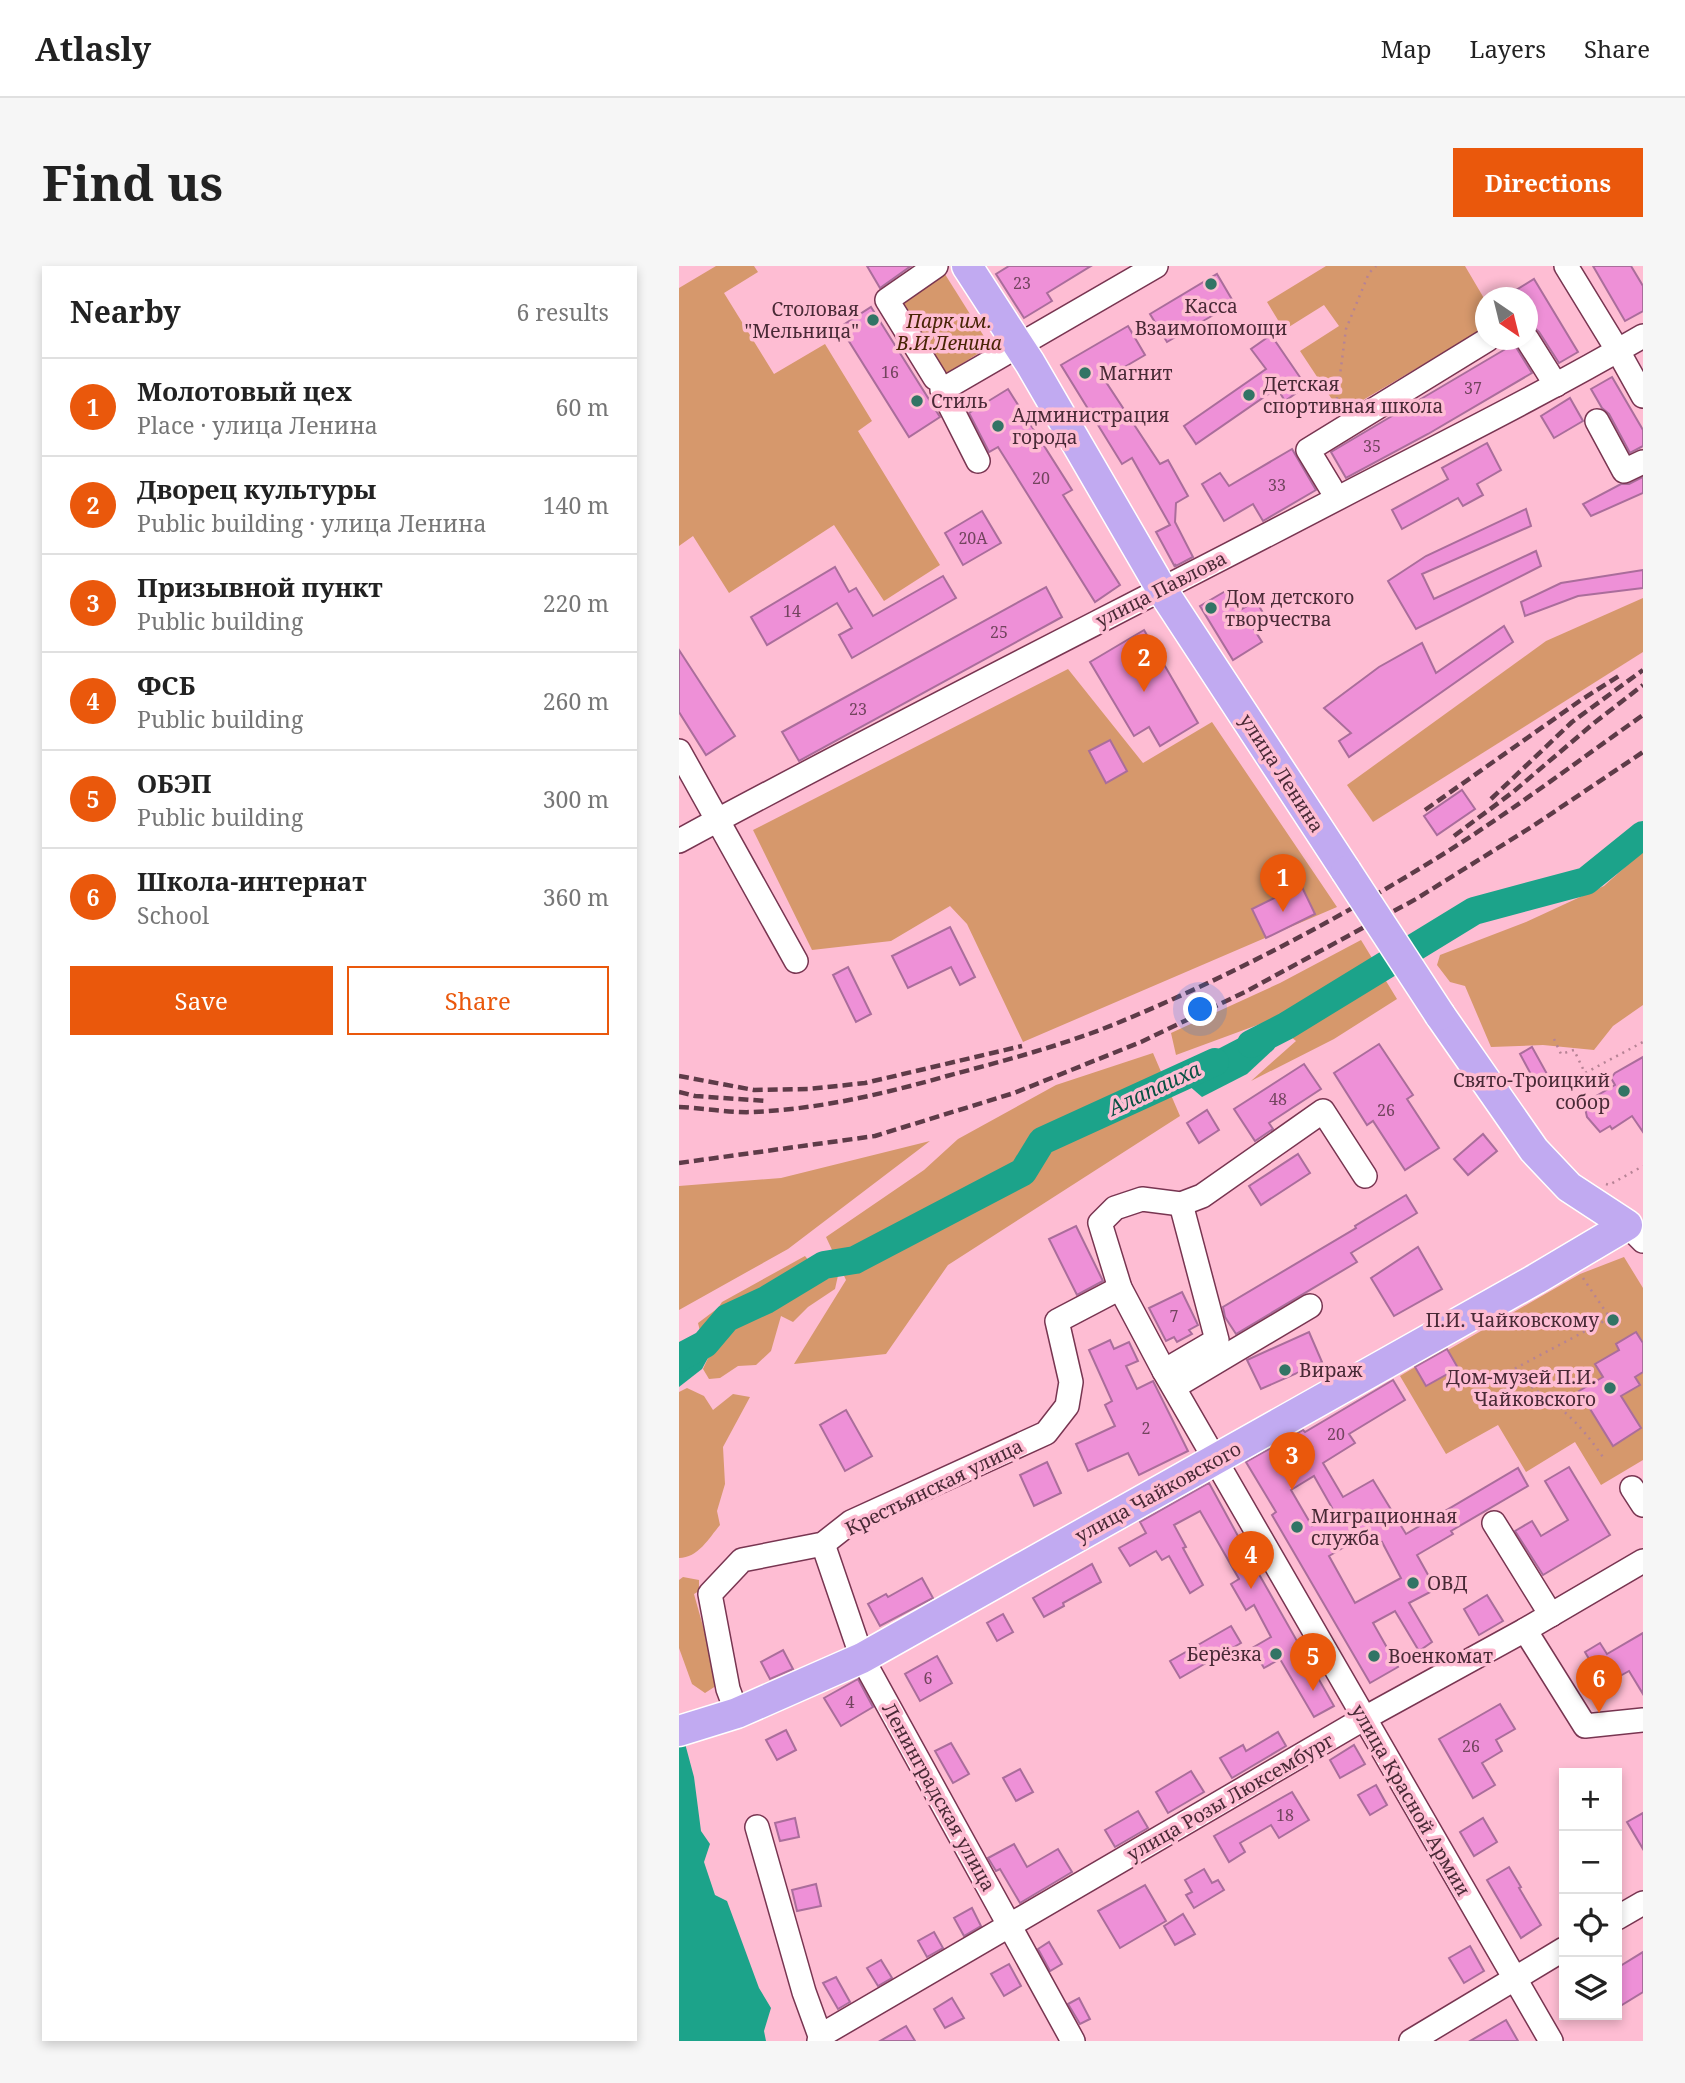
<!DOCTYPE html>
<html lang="en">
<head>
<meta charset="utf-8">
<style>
  body { margin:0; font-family:"Noto Serif",serif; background:#f6f6f6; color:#222 }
  .controls { position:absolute; right:21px; bottom:21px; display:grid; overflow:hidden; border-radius:0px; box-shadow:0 4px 10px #0003 }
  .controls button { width:63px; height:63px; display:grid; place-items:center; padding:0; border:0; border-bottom:2px solid #e0e0e0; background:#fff; color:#222; font:35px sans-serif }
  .compass { position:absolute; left:796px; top:21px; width:63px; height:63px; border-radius:50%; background:#fff; box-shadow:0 4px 10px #0003; rotate:145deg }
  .you { position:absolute; left:522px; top:744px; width:24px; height:24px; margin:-18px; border:5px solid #fff; border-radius:50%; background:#1a73e8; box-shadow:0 0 0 10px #1a73e833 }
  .badge { display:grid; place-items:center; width:46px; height:46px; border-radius:50%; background:#ea580c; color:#fff; font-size:23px; font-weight:700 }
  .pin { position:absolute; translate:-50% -58px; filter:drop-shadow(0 2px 4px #0008) }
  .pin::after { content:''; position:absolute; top:37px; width:24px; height:21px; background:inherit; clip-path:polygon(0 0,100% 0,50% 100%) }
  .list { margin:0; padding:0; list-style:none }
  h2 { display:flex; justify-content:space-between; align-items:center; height:91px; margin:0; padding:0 28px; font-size:30px }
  h2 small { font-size:23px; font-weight:400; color:#767676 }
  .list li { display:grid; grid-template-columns:46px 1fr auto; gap:21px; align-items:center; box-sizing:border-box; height:98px; padding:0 28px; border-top:2px solid #e0e0e0 }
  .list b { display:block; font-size:26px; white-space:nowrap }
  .list p { margin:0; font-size:23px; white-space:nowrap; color:#767676 }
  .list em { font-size:23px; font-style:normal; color:#767676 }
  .actions { display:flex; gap:14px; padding:21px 28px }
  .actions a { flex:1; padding:16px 0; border:2px solid #ea580c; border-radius:0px; text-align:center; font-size:24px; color:#ea580c }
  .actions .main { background:#ea580c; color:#fff }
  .icon { flex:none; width:38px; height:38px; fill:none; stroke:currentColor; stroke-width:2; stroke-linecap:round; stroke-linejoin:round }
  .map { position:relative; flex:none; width:964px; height:1775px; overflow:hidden; border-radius:0px }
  header { display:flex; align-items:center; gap:42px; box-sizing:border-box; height:98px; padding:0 35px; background:#fff; border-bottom:2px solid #e0e0e0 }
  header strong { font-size:33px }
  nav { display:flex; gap:38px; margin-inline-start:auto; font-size:24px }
  .intro { display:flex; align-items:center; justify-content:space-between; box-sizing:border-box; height:168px; padding:0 42px }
  h1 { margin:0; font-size:49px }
  .button { padding:18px 32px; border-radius:0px; background:#ea580c; color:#fff; font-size:24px; font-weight:700 }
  main { display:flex; gap:42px; padding:0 42px }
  aside { flex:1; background:#fff; border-radius:0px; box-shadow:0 4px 10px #0003 }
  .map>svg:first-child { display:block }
  .green { fill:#d6986c }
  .water { fill:#1ca38a }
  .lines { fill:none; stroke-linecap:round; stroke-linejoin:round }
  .river { stroke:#1ca38a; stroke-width:28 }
  .building { fill:#ee90d7; stroke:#aa6d9b; stroke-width:2; fill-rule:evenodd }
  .minor-casing { stroke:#783551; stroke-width:26 }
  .major-casing { stroke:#fff; stroke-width:33 }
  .path { stroke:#b68395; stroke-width:2.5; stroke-dasharray:2 5; stroke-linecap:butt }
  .minor { stroke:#fff; stroke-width:23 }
  .major { stroke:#c1aaf1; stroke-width:30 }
  .rail { stroke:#5e3b48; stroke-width:4.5; stroke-dasharray:10 5; stroke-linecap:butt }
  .major-bridge-casing { stroke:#fff; stroke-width:33; stroke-linecap:butt }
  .major-bridge { stroke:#c1aaf1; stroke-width:30 }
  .poi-dot { fill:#327465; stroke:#febdd3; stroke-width:2.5 }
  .labels { text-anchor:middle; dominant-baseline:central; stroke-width:7; stroke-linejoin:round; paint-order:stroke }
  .number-label { font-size:16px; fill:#72445e }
  .poi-label { font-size:19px; fill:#492a36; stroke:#febdd3; text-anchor:start }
  .park-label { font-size:19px; font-style:italic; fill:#482405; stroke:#febdd3 }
  .street-label { font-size:19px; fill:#492a36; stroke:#febdd3 }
  .water-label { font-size:21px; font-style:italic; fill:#095143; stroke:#febdd3 }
</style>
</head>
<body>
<header>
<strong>Atlasly</strong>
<nav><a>Map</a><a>Layers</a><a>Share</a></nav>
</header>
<div class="intro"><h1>Find us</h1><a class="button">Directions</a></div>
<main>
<aside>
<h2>Nearby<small>6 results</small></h2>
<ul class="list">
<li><span class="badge">1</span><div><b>Молотовый цех</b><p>Place · улица Ленина</p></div><em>60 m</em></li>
<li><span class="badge">2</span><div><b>Дворец культуры</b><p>Public building · улица Ленина</p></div><em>140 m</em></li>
<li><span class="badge">3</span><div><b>Призывной пункт</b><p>Public building</p></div><em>220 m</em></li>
<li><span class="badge">4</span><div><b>ФСБ</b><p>Public building</p></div><em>260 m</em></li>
<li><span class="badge">5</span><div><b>ОБЭП</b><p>Public building</p></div><em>300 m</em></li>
<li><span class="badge">6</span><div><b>Школа-интернат</b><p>School</p></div><em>360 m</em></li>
</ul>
<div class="actions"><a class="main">Save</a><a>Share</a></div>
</aside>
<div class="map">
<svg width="964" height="1775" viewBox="0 0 964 1775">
  <rect width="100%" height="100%" fill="#febdd3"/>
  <g class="green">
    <polygon points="37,0 75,0 79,6 45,27 95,108 146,78 193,155 179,165 261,299 205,335 155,259 50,327 14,270 0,280 0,22"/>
    <polygon points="647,0 786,0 806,34 806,62 662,147 621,85 660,60 645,39 605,64 588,36"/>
    <polygon points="264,5 311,80 265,109 218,32"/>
    <polygon points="964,332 964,386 694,556 668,519 867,375"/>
    <polygon points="389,403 464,497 533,456 658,641 344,776 288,658 271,640 212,675 133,684 74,564"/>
    <polygon points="964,585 964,739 934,760 915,784 864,779 812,781 786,720 771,716 758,699 761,689 847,656 925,620"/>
    <polygon points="682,674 718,733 655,773 572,815 617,775 592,754 497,789 492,767 601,717"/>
    <polygon points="474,787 501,850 269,999 207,1088 115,1098 167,1014 147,971 245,904 279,873 377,819"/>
    <polygon points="251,875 109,983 0,1044 0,920 102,912"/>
    <polygon points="126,990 131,996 47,1044 26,1067 22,1069 19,1057 39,1042 43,1036"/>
    <polygon points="945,991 964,1022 964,1194 922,1219 896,1176 847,1206 819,1159 767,1188 721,1110 736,1101 731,1092 763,1074 769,1084 901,1008"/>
    <polygon points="150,1000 160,1005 156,1023 129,1041 114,1056 102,1050 92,1085 77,1099 59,1100 41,1112 30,1113 24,1103 30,1090 42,1077 52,1055 63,1054 116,1023 123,1028 135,1010"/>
    <path d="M8,1122L25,1130L34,1144L54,1128L71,1131L44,1181L46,1218L38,1245L41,1259C30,1272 19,1292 0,1292V1126Z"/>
    <polygon points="4,1311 20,1314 20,1325 15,1328 40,1418 26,1427 13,1418 0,1382 0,1314"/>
  </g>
  <g class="water">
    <polygon points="607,760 595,783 568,808 523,831 501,812 506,800 564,770"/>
    <polygon points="17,1069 26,1078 30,1090 23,1103 0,1121 0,1081"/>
    <polygon points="0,1455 15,1511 22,1565 31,1578 25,1596 36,1629 48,1635 80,1722 92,1742 85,1765 87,1775 0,1775"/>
  </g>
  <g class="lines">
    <g class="river">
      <polyline points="572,778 607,760 795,645 907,615 964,569"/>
      <polyline points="0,1092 26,1078 48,1052 87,1034 145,999 176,994 344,906 363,875 536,796"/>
    </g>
  </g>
  <g class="building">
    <polygon points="188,0 232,0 201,22"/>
    <polygon points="330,0 412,0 368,27 373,35 345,52 317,8"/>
    <polygon points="914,0 952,0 964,20 964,45 946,55"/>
    <polygon points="538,8 555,37 488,76 471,48"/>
    <polygon points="855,13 899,86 880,97 860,66 855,61 849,59 849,32 824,32"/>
    <polygon points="192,41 261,151 230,171 161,61"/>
    <polygon points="449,60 466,89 425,113 481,198 489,194 509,230 497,237 496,256 514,291 497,300 496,298 496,301 477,266 491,259 453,192 443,198 382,99"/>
    <polygon points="592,69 627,120 606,135 598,122 517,178 505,160 587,103 572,83"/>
    <polygon points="835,78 853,107 749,168 667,212 652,186"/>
    <polygon points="933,111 964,164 964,180 951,187 930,148 923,142 912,123"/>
    <polygon points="329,123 393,224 384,229 441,319 416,336 319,181 310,186 290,147"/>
    <polygon points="891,132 904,155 875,172 862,150"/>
    <polygon points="808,177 822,204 798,218 804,229 784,240 779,232 723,263 713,244 769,213 763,202"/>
    <polygon points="613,183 637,224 584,255 574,238 545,255 523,218 541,207 550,220"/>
    <polygon points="964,211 964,227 912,250 904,238 942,218 950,218"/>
    <polygon points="847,243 852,260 743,308 755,333 857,285 862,300 737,363 709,315 747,290"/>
    <polygon points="303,245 322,277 284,299 266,267"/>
    <polygon points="156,301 170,326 177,322 194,350 264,310 277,332 173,392 160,369 173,362 158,337 88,379 72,351"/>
    <polygon points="964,304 964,322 899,330 846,350 842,336 882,317"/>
    <polygon points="367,321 383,351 120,495 103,466"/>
    <polygon points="550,323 563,343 577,335 587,352 573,360 583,376 554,394 521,340"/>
    <polygon points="825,360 834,376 670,491 660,475 672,467 645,442 700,401 743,377 757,407"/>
    <polygon points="465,364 519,457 481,480 470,461 455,470 411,396"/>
    <polygon points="0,384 56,470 27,489 0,446"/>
    <polygon points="431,474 448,505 427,517 410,485"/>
    <polygon points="783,524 796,543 758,569 745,550"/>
    <polygon points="622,619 636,648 587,672 573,643"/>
    <polygon points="271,661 296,711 281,719 272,701 229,722 213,690"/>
    <polygon points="169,701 192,748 177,756 154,709"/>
    <polygon points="700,778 734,829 728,833 760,882 726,904 694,855 688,859 655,807"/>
    <polygon points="853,781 868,808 855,814 841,788"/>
    <polygon points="964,791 964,866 953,850 933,863 931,860 921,866 908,851 906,842 916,836 914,832 936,819 932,812 936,807"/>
    <polygon points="625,798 642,823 590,857 594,863 576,875 555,843"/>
    <polygon points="528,844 540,864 520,877 508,857"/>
    <polygon points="804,868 818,885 789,909 775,893"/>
    <polygon points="619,888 631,907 582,939 570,920"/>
    <polygon points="727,929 738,947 672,987 678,996 557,1068 546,1051 544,1041 677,962 676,960"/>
    <polygon points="397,960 424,1015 398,1029 370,973"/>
    <polygon points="739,981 763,1023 715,1050 692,1012"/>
    <polygon points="503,1026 519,1059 510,1064 513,1068 498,1076 495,1071 487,1075 470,1042"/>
    <polygon points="630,1066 643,1096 582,1123 568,1094"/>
    <polygon points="957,1066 964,1077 964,1106 956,1111 961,1119 942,1130 962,1162 934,1180 900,1125 924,1111 916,1098 940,1084 937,1078"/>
    <polygon points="431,1074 435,1083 450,1076 459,1095 447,1100 458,1123 474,1115 509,1185 460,1209 449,1187 409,1205 397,1178 436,1160 426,1139 433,1135 410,1084"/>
    <polygon points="768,1083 779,1102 747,1120 736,1101"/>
    <path d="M714,1114L726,1134L670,1168L676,1177L644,1197L664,1231L694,1214L727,1268L839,1202L849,1220L772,1265L774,1268L738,1289L757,1323L730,1337L753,1376L740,1385L716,1345L694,1357L719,1401L691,1417L593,1249L597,1246L567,1196L624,1164L626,1166ZM635,1210L656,1247L633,1260L612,1224ZM689,1267L697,1280L703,1276L722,1312L676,1337L650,1290Z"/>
    <polygon points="167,1144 193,1190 166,1205 141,1159"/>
    <polygon points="368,1196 382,1227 355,1240 341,1209"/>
    <polygon points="890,1201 931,1269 864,1309 836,1265 853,1255 862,1270 889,1254 866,1215"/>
    <polygon points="530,1217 577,1303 655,1440 635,1451 601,1393 585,1402 573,1382 592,1371 575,1339 567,1344 552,1318 560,1313 521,1245 495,1259 507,1281 504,1282 524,1319 511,1327 490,1290 483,1294 477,1285 451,1300 440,1282 467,1267 461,1256"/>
    <polygon points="413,1298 422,1316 384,1337 385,1340 365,1351 354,1332"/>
    <polygon points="243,1312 254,1332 201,1360 189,1338 207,1328 209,1331"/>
    <polygon points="808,1329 824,1355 800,1369 785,1343"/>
    <polygon points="324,1348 334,1366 318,1375 308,1357"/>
    <polygon points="552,1360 562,1377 501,1412 491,1395"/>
    <polygon points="964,1367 964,1428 950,1405 925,1419 906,1386 921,1377 928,1388"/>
    <polygon points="104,1384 114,1403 91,1413 82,1396"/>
    <polygon points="258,1390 273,1417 241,1435 226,1408"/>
    <polygon points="179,1413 194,1441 162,1460 145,1432"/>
    <polygon points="821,1438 836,1463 817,1474 823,1485 803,1497 816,1519 794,1532 760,1473"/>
    <polygon points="107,1464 117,1484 98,1494 87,1474"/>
    <polygon points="599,1466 607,1480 553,1512 541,1492 564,1479 567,1485"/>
    <polygon points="272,1477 290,1508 274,1517 256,1485"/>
    <polygon points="675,1479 686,1498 661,1512 651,1494"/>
    <polygon points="341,1503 354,1526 337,1535 324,1512"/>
    <polygon points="512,1505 525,1526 489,1547 477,1526"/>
    <polygon points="697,1519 708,1539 691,1549 679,1529"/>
    <polygon points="613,1526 630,1554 600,1572 592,1559 561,1577 566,1586 550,1596 535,1570"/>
    <polygon points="459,1545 469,1562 436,1581 426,1564"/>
    <polygon points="964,1547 964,1583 948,1556"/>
    <polygon points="116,1552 120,1571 101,1575 96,1557"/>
    <polygon points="804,1552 818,1576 795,1590 781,1566"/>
    <polygon points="335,1578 348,1601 379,1583 393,1606 341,1637 321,1603 317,1605 309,1592"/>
    <polygon points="830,1601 842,1621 840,1622 862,1659 842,1672 808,1614"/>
    <polygon points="525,1603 533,1617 539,1614 545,1624 515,1642 507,1629 513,1626 506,1614"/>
    <polygon points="137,1618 142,1640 118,1645 113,1624"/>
    <polygon points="466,1619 487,1655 441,1682 419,1645"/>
    <polygon points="293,1642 302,1660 285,1670 275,1652"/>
    <polygon points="504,1648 516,1668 496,1679 485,1660"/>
    <polygon points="255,1666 264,1682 248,1691 239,1675"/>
    <polygon points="370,1676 383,1698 371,1705 359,1683"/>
    <polygon points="791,1680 805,1705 785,1717 770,1692"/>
    <polygon points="964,1686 964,1726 938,1742 938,1702"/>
    <polygon points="202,1694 213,1712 199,1720 188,1702"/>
    <polygon points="330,1698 342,1720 325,1730 312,1708"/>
    <polygon points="157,1711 171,1736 159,1743 144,1717"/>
    <polygon points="273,1732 285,1752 266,1762 255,1743"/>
    <polygon points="400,1732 411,1753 401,1758 389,1738"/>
    <polygon points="827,1754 839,1775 791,1775"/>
    <polygon points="227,1760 236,1775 201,1775"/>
  </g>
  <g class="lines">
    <g class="minor-casing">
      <g id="minor">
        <polyline points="887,0 939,85 964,130"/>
        <polyline points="848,73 877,119"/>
        <polyline points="256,112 208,34 257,0"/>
        <polyline points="918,155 945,205 964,196"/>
        <polyline points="299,195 263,124 477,0"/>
        <polyline points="652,222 629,184 808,74"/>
        <polyline points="0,485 117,695"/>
        <path d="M0,575C220,456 443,345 665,229C765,177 866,127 964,70"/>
        <polyline points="686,910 644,845 523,930 502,938 463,933 436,942 421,957 441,1022 485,1105 872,1775"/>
        <polyline points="948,959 964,975"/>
        <polyline points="485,1105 538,1074 502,938"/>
        <polyline points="495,1121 631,1040"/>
        <polyline points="953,1222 964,1239"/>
        <polyline points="815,1257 872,1349"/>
        <polyline points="144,1278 183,1392 394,1775"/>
        <polyline points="846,1364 906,1460 964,1454"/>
        <polyline points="58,1447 49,1423 31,1328 63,1294 144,1278 172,1256 367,1167 388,1140 392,1116 378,1055 441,1022"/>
        <polyline points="78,1561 125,1726 141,1770 140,1775"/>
        <polyline points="938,1652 964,1637"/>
        <polyline points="141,1770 684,1453 846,1364 964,1295"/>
        <polyline points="732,1775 885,1683"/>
      </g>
    </g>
    <g class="major-casing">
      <g id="major">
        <polyline points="288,0 351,97 483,324 667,605"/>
        <polyline points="0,1465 58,1447 183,1392 857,1013 948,959 890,921 855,884 761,749"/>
      </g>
    </g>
    <g class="path">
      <polyline points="656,147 667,63 690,7 697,0"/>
      <polyline points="875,773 882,788 895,784 906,807 964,776"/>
      <polyline points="927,918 930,919 964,900"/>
      <path d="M904,1012L931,1052L835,1103C849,1121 865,1129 882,1143C900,1158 913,1175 926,1194"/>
    </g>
    <use href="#minor" class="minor"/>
    <use href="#major" class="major"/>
    <g class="rail">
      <polyline points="812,533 893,456 964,404"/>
      <polyline points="746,544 902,434 943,408"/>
      <polyline points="775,570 834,526 915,457 964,419"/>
      <polyline points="0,810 75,824 130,823 186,817 343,780"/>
      <polyline points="0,826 16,830 87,835"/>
      <path d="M0,841C24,842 50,847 74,846C141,843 204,828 268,810C324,795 382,780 436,758C548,712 656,655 758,592C829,548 896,497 964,449"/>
      <polyline points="0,897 196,870 335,827 462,776 566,726 737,633 854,560 964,486"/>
    </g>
    <g class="major-bridge-casing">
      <polyline id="major-bridge" points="667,605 761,749"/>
    </g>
    <use href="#major-bridge" class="major-bridge"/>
  </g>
  <g class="poi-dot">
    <circle cx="532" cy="18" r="7"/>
    <circle cx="194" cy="54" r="7"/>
    <circle cx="406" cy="107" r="7"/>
    <circle cx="570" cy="129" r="7"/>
    <circle cx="238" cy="135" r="7"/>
    <circle cx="319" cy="160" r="7"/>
    <circle cx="532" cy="342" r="7"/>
    <circle cx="945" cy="825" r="7"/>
    <circle cx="934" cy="1054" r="7"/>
    <circle cx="606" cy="1104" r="7"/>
    <circle cx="931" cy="1122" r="7"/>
    <circle cx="618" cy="1261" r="7"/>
    <circle cx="734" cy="1317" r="7"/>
    <circle cx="597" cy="1388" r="7"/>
    <circle cx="695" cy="1390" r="7"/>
  </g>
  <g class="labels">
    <g class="number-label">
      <text x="343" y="17">23</text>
      <text x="211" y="106">16</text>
      <text x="794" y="122">37</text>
      <text x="693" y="180">35</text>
      <text x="362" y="212">20</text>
      <text x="598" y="219">33</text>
      <text x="294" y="272">20А</text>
      <text x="113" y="345">14</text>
      <text x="320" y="366">25</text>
      <text x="179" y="443">23</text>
      <text x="599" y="833">48</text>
      <text x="707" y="844">26</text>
      <text x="495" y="1050">7</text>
      <text x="467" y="1162">2</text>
      <text x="657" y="1168">20</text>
      <text x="249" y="1412">6</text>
      <text x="171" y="1436">4</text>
      <text x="792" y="1480">26</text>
      <text x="606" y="1549">18</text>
    </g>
    <g class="poi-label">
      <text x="532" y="40" text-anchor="middle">Касса<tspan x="532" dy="22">Взаимопомощи</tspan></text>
      <text x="180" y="43" text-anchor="end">Столовая<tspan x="180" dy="22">"Мельница"</tspan></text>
      <text x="420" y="107">Магнит</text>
      <text x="584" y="118">Детская<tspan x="584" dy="22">спортивная школа</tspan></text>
      <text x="252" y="135">Стиль</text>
      <text x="333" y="149">Администрация<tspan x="333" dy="22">города</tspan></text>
      <text x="546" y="331">Дом детского<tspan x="546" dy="22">творчества</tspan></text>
      <text x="931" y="814" text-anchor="end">Свято-Троицкий<tspan x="931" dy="22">собор</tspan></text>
      <text x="920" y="1054" text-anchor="end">П.И. Чайковскому</text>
      <text x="620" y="1104">Вираж</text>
      <text x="917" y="1111" text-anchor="end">Дом-музей П.И.<tspan x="917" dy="22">Чайковского</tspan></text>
      <text x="632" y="1250">Миграционная<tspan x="632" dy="22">служба</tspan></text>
      <text x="748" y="1317">ОВД</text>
      <text x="583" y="1388" text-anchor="end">Берёзка</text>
      <text x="709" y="1390">Военкомат</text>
    </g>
    <g class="park-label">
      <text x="270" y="55">Парк им.<tspan x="270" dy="22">В.И.Ленина</tspan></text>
    </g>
    <g class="street-label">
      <text transform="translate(482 323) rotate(-27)">улица Павлова</text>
      <text transform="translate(603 507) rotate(57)">улица Ленина</text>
      <text transform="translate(255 1221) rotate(-26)">Крестьянская улица</text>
      <text transform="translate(479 1226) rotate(-29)">улица Чайковского</text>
      <text transform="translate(260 1531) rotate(61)">Ленинградская улица</text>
      <text transform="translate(551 1531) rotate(-30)">улица Розы Люксембург</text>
      <text transform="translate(732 1534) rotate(60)">улица Красной Армии</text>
    </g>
    <g class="water-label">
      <text transform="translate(475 822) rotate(-25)">Алапаиха</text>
    </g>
  </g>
</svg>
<div class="controls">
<button>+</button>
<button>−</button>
<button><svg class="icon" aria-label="locate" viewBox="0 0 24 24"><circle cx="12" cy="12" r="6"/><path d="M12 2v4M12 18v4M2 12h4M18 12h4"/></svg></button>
<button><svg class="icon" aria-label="layers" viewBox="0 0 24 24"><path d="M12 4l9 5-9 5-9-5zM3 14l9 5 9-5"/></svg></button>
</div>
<svg class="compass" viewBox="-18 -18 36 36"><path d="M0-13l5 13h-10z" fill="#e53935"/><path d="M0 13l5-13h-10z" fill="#767676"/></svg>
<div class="you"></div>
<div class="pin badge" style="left:604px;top:646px">1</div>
<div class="pin badge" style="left:465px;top:426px">2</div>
<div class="pin badge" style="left:613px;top:1224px">3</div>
<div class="pin badge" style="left:572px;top:1323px">4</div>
<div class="pin badge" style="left:634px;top:1425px">5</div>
<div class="pin badge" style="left:920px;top:1447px">6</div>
</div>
</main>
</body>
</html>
